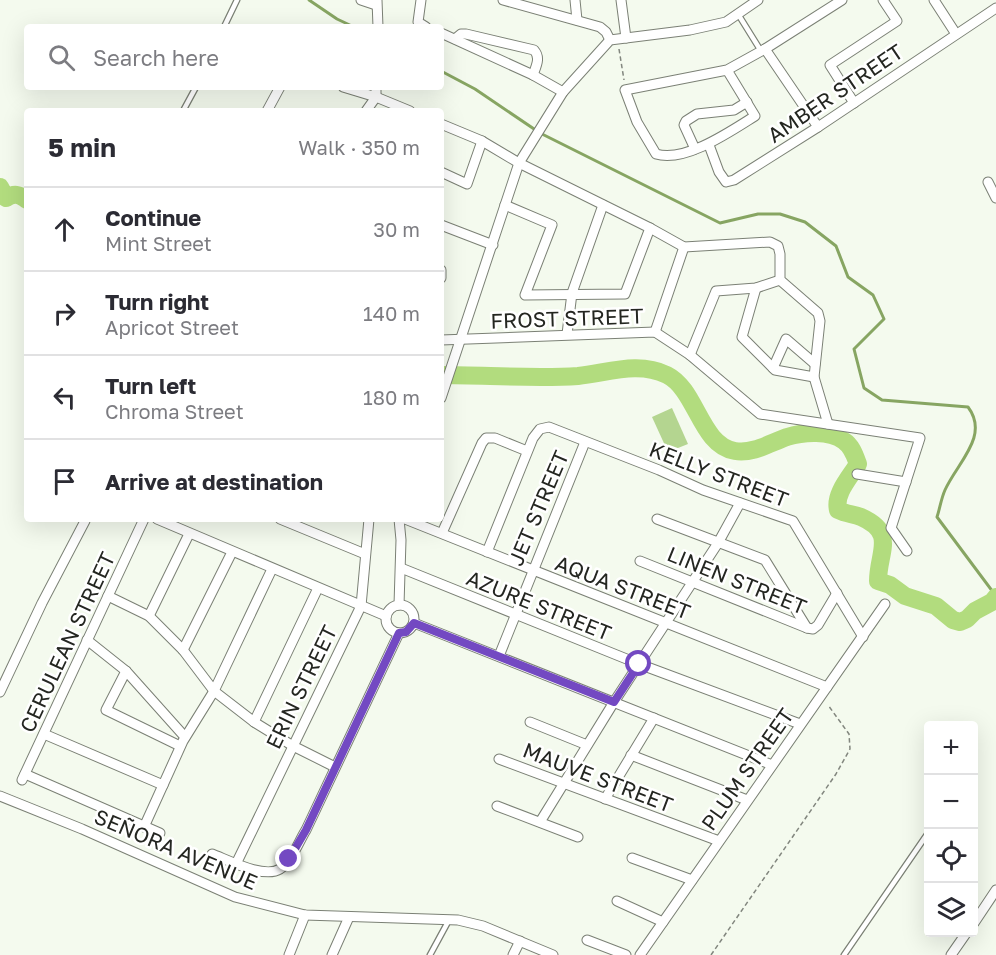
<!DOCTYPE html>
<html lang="en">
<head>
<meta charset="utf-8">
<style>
  body { margin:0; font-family:"Golos Text",sans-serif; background:#f7f7f7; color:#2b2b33 }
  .controls { position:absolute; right:18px; bottom:18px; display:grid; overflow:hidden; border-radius:6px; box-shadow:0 6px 24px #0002 }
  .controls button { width:54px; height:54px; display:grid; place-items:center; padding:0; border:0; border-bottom:2px solid #e1e1e2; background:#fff; color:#2b2b33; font:30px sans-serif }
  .stop { position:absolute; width:18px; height:18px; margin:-14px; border:4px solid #7349c2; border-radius:50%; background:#fff }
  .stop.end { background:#7349c2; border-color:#fff; box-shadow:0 2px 6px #0008 }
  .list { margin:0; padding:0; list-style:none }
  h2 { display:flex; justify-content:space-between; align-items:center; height:78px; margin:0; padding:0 24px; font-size:26px }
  h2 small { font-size:20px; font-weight:400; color:#7c7c81 }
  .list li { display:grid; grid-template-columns:39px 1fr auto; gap:18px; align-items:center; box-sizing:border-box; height:84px; padding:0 24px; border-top:2px solid #e1e1e2 }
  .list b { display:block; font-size:22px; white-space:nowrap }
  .list p { margin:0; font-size:20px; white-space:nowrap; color:#7c7c81 }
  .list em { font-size:20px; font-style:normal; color:#7c7c81 }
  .icon { flex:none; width:33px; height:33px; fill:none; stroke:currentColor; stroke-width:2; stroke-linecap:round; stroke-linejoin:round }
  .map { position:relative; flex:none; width:996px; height:955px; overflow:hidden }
  .search { position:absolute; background:#fff; box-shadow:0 6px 24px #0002; left:24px; top:24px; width:420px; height:66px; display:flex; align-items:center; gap:15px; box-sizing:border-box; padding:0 21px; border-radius:6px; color:#7c7c81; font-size:22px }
  .panel { position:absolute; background:#fff; box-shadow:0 6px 24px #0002; left:24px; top:108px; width:420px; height:414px; border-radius:6px }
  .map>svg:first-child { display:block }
  .green { fill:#b4d590 }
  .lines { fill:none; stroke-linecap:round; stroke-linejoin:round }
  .stream { stroke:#87a562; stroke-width:3 }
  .river { stroke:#b2dc7e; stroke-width:18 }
  .service-casing { stroke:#7b8075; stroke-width:7 }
  .minor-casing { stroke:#7b8075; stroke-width:11 }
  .path { stroke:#82867e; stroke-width:1.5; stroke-dasharray:4.5 3; stroke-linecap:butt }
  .service { stroke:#fff; stroke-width:4.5 }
  .minor { stroke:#fff; stroke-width:9 }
  .route { stroke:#7349c2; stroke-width:8 }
  .labels { text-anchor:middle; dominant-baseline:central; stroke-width:5; stroke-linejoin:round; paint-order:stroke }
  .street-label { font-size:21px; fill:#242621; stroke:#fff }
</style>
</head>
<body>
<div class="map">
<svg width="996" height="955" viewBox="0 0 996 955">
  <rect width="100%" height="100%" fill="#f4faee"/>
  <polygon class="green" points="672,408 688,444 668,452 652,417"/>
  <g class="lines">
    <g class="stream">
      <polyline points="309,0 337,19 354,27"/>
      <path d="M441,71L475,89L540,133L720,223L758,214H780L805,222L836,246L848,277L873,295L884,319L854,349L864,388L882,400L968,407C990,436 957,463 945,490C941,499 940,508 937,517L996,596"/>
    </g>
    <g class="river">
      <path d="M0,187L6,198C14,193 19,194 27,200"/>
      <path d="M441,375C486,375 533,379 578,376C608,373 638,361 667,375C697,390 700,445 735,451C753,454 770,443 787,437C803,432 830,430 844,441C852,446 855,456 858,464C850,477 834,494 838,510C846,514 853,514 861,517C897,533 878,552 878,581L890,585L905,596L936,606L953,620L960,622L967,619L975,611L992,602L996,597"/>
    </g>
    <g class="service-casing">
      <g id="service">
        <polyline points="738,14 761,51"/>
        <polyline points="224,27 237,0"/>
        <polyline points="183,111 196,87"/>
        <polyline points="430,955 449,920"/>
        <polyline points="844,955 928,833"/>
      </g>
    </g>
    <g class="minor-casing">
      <g id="minor">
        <polyline points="361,0 376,5"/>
        <polyline points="377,0 378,27"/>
        <polyline points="421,0 418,22 426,27"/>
        <polyline points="503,0 600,27 606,32 610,40"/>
        <polyline points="575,0 577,20"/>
        <polyline points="621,0 626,38"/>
        <polyline points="934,0 956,34"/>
        <polyline points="441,33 533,75 563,92"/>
        <path d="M455,39L461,34H466L534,50C541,58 536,66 533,75"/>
        <polyline points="765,49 818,127"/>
        <path d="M727,70L755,116C731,131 685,163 656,154L637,122L625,90L727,70L765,49L842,0"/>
        <polyline points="343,87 376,97 410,111"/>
        <polyline points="854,103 830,65 897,21 883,0"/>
        <polyline points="267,111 280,87"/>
        <polyline points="366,111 376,97 376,87"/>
        <polyline points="441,124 482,141 519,163 650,228 684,247 770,242 778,246 780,254 780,280 818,313 820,321 814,377 828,424"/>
        <polyline points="709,145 719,172 726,182 734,180 818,127 996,8"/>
        <polyline points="695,149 684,125 686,121 697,114 734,110 747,102"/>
        <polyline points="441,172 467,184 482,141"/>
        <polyline points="988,182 996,198"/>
        <polyline points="505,205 552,225 525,295 625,294 650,228"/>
        <polyline points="441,225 493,245"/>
        <polyline points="441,270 441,278"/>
        <polyline points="756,288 742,337 775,370 814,377"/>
        <polyline points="655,332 684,247"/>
        <polyline points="567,334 572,293 603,205"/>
        <polyline points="441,340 655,332 690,355 760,414 920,438 891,528 907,551"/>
        <polyline points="690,355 716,291 756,288 780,280"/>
        <polyline points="773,368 786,339 815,364"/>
        <polyline points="441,398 519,163 563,92 610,40 690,30 726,22 758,0"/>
        <polyline points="857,474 906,482"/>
        <polyline points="157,519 386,616"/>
        <polyline points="280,519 365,554"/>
        <polyline points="405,519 827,687"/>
        <polyline points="657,519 765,560 807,628"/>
        <polyline points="442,533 482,443 486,438 495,438 527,451"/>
        <polyline points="487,552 533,438 540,429 549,427 659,470 703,490 793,521 863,637"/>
        <polyline points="640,561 807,628 813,629 818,625 837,593"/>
        <polyline points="401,568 639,664 800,724"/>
        <polyline points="108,596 149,616 183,650 214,691 254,722 293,746 335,767"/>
        <circle cx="400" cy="619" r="14"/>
        <polyline points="399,605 401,540 399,519"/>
        <polyline points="149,616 189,534"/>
        <polyline points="414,623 772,765"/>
        <polyline points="87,640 126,671 185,737"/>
        <polyline points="183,650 232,552"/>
        <polyline points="499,656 585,442"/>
        <polyline points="126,671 106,710 180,746"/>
        <polyline points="0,692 42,603 85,521"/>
        <polyline points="254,722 318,588"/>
        <polyline points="530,722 587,745"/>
        <polyline points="44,734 163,785"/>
        <polyline points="631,755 747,800"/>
        <polyline points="499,759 719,841"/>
        <polyline points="25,774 160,833"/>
        <polyline points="22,780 144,519"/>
        <polyline points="0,796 82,829 235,897 305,915 458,920 483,926 553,955"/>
        <polyline points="605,799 654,718"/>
        <polyline points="497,806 578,837"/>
        <polyline points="540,822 614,702 718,543 740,503"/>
        <polyline points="144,827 183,741 214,691 272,569"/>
        <path d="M212,854C228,860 264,879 280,869C292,861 299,841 306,830L399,633"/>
        <polyline points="632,858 692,880"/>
        <polyline points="236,864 361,606 369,519"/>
        <polyline points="617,901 663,922"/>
        <polyline points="974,923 996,890"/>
        <polyline points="587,940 626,955"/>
        <polyline points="289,955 305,915"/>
        <polyline points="332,955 349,917"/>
        <polyline points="513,955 520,941"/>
        <polyline points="640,955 885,604"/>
        <polyline points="951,955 967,932"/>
      </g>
    </g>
    <g class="path">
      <polyline points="619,49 624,80"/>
      <polyline points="711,955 836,774 850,749 849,734 828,705"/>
    </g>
    <use href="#service" class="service"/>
    <use href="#minor" class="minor"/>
  </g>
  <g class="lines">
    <polyline class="route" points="289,859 306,830 399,633 406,632 414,623 614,702 639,664"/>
  </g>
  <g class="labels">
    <g class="street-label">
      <text transform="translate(835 93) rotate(-34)">AMBER STREET</text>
      <text transform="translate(567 318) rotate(-2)">FROST STREET</text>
      <text transform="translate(719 474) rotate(21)">KELLY STREET</text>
      <text transform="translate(538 508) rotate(-67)">JET STREET</text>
      <text transform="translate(737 580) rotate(22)">LINEN STREET</text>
      <text transform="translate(623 587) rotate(21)">AQUA STREET</text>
      <text transform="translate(539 605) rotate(22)">AZURE STREET</text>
      <text transform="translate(67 642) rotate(-65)">CERULEAN STREET</text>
      <text transform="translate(301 687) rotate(-64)">ERIN STREET</text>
      <text transform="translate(747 769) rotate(-55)">PLUM STREET</text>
      <text transform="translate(598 777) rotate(21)">MAUVE STREET</text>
      <text transform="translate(176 849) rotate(23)">SEÑORA AVENUE</text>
    </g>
  </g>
</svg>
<div class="controls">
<button>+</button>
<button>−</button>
<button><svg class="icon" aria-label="locate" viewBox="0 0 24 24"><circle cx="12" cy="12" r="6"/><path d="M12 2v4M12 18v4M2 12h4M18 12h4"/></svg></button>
<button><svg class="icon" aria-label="layers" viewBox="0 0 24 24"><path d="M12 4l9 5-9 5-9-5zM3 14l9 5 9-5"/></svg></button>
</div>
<div class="stop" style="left:639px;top:664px"></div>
<div class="stop end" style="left:289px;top:859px"></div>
<div class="search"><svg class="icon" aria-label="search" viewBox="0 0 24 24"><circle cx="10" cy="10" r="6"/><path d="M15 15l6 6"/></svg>Search here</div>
<section class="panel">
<h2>5 min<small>Walk · 350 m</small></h2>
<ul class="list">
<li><svg class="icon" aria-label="ahead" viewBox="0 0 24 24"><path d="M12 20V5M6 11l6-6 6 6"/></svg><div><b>Continue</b><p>Mint Street</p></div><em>30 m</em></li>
<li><svg class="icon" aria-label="right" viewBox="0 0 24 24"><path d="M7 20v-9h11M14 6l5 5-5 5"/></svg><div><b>Turn right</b><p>Apricot Street</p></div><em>140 m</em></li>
<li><svg class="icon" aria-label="left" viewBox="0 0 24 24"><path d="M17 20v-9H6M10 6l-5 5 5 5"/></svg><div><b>Turn left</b><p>Chroma Street</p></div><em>180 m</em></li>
<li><svg class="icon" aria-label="arrive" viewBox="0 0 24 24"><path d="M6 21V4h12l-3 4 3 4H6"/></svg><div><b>Arrive at destination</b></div></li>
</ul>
</section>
</div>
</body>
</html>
